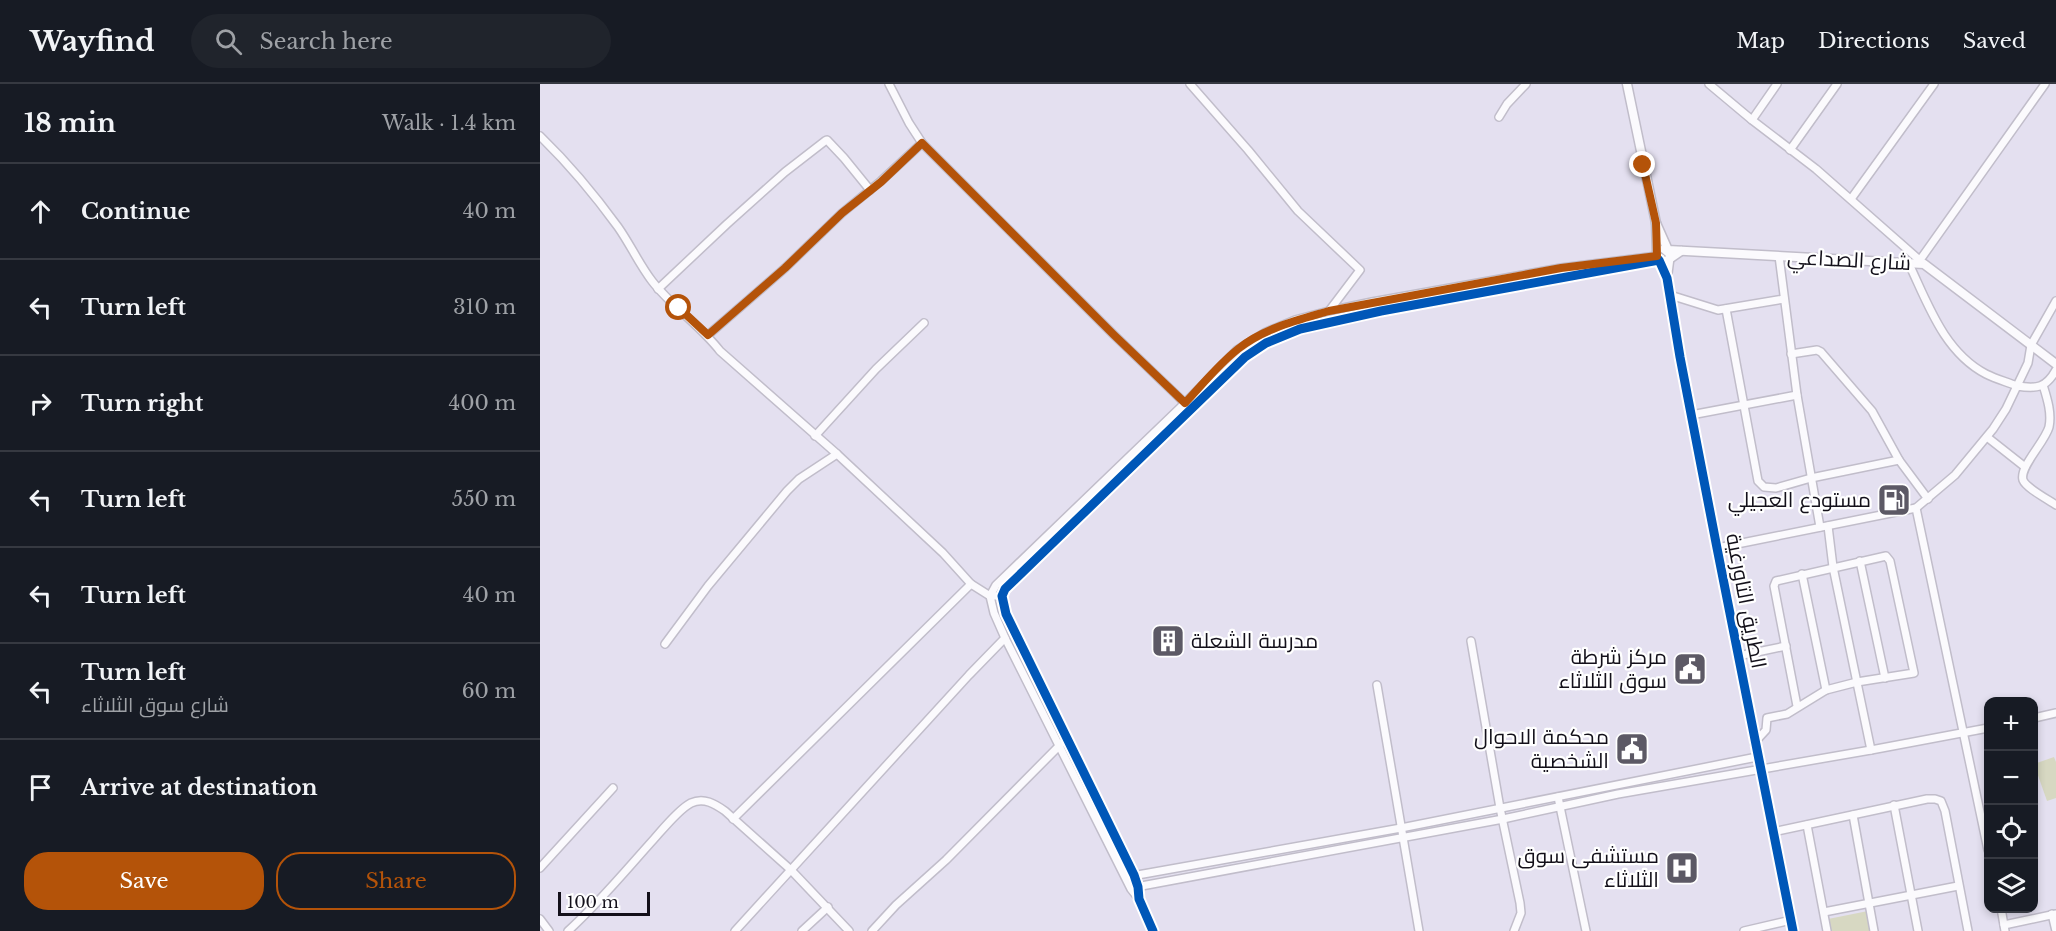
<!DOCTYPE html>
<html lang="en">
<head>
<meta charset="utf-8">
<style>
  body { margin:0; font-family:"Libre Baskerville",Cairo,serif; background:#20242c; color:#f1f3f6 }
  .controls { position:absolute; right:18px; bottom:18px; display:grid; overflow:hidden; border-radius:12px; box-shadow:0 3px 9px #0003 }
  .controls button { width:54px; height:54px; display:grid; place-items:center; padding:0; border:0; border-bottom:2px solid #363941; background:#171b24; color:#f1f3f6; font:30px sans-serif }
  .scale { position:absolute; left:18px; bottom:15px; width:92px; box-sizing:border-box; padding-left:6px; border:3px solid #13101a; border-top:0; font-size:16px; line-height:21px; white-space:nowrap; color:#13101a; -webkit-text-stroke:4px #fff; paint-order:stroke }
  .stop { position:absolute; width:18px; height:18px; margin:-14px; border:4px solid #b45309; border-radius:50%; background:#fff }
  .stop.end { background:#b45309; border-color:#fff; box-shadow:0 2px 6px #0008 }
  .list { margin:0; padding:0; list-style:none }
  h2 { display:flex; justify-content:space-between; align-items:center; height:78px; margin:0; padding:0 24px; font-size:26px }
  h2 small { font-size:20px; font-weight:400; color:#9ea1a6 }
  .list li { display:grid; grid-template-columns:39px 1fr auto; gap:18px; align-items:center; box-sizing:border-box; height:96px; padding:0 24px; border-top:2px solid #363941 }
  .list b { display:block; font-size:22px; white-space:nowrap }
  .list p { margin:0; font-size:20px; white-space:nowrap; color:#9ea1a6 }
  .list em { font-size:20px; font-style:normal; color:#9ea1a6 }
  .actions { display:flex; gap:12px; padding:18px 24px }
  .actions a { flex:1; padding:14px 0; border:2px solid #b45309; border-radius:24px; text-align:center; font-size:21px; color:#b45309 }
  .actions .main { background:#b45309; color:#fff }
  .icon { flex:none; width:33px; height:33px; fill:none; stroke:currentColor; stroke-width:2; stroke-linecap:round; stroke-linejoin:round }
  .map { position:relative; flex:none; width:1516px; height:847px; overflow:hidden }
  header { display:flex; align-items:center; gap:36px; box-sizing:border-box; height:84px; padding:0 30px; background:#171b24; border-bottom:2px solid #363941 }
  header strong { font-size:28px }
  nav { display:flex; gap:33px; margin-inline-start:auto; font-size:21px }
  .search { width:420px; height:54px; background:#20242c; display:flex; align-items:center; gap:15px; box-sizing:border-box; padding:0 21px; border-radius:33px; color:#9ea1a6; font-size:22px }
  main { display:flex }
  aside { flex:1; background:#171b24 }
  .map>svg:first-child { display:block }
  .green { fill:#d7d8c2 }
  .lines { fill:none; stroke-linecap:round; stroke-linejoin:round }
  .minor-casing { stroke:#c1bdca; stroke-width:10 }
  .tertiary-casing { stroke:#c1bdca; stroke-width:11 }
  .minor { stroke:#fbfafd; stroke-width:7 }
  .tertiary { stroke:#fbfafd; stroke-width:8 }
  .cycleway-casing { stroke:#fff; stroke-width:13 }
  .cycleway { stroke:#0057b8; stroke-width:9 }
  .route { stroke:#b45309; stroke-width:8 }
  .labels { text-anchor:middle; dominant-baseline:central; stroke-width:4.5; stroke-linejoin:round; paint-order:stroke }
  .street-label { font-size:21px; fill:#13101a; stroke:#fff }
  .poi-label { font-size:21px; fill:#13101a; stroke:#fff; text-anchor:end }
</style>
</head>
<body>
<header>
<strong>Wayfind</strong>
<div class="search"><svg class="icon" aria-label="search" viewBox="0 0 24 24"><circle cx="10" cy="10" r="6"/><path d="M15 15l6 6"/></svg>Search here</div>
<nav><a>Map</a><a>Directions</a><a>Saved</a></nav>
</header>
<main>
<aside>
<h2>18 min<small>Walk · 1.4 km</small></h2>
<ul class="list">
<li><svg class="icon" aria-label="ahead" viewBox="0 0 24 24"><path d="M12 20V5M6 11l6-6 6 6"/></svg><div><b>Continue</b></div><em>40 m</em></li>
<li><svg class="icon" aria-label="left" viewBox="0 0 24 24"><path d="M17 20v-9H6M10 6l-5 5 5 5"/></svg><div><b>Turn left</b></div><em>310 m</em></li>
<li><svg class="icon" aria-label="right" viewBox="0 0 24 24"><path d="M7 20v-9h11M14 6l5 5-5 5"/></svg><div><b>Turn right</b></div><em>400 m</em></li>
<li><svg class="icon" aria-label="left" viewBox="0 0 24 24"><path d="M17 20v-9H6M10 6l-5 5 5 5"/></svg><div><b>Turn left</b></div><em>550 m</em></li>
<li><svg class="icon" aria-label="left" viewBox="0 0 24 24"><path d="M17 20v-9H6M10 6l-5 5 5 5"/></svg><div><b>Turn left</b></div><em>40 m</em></li>
<li><svg class="icon" aria-label="left" viewBox="0 0 24 24"><path d="M17 20v-9H6M10 6l-5 5 5 5"/></svg><div><b>Turn left</b><p>شارع سوق الثلاثاء</p></div><em>60 m</em></li>
<li><svg class="icon" aria-label="arrive" viewBox="0 0 24 24"><path d="M6 21V4h12l-3 4 3 4H6"/></svg><div><b>Arrive at destination</b></div></li>
</ul>
<div class="actions"><a class="main">Save</a><a>Share</a></div>
</aside>
<div class="map">
<svg width="1516" height="847" viewBox="0 0 1516 847">
  <rect width="100%" height="100%" fill="#e4e0f0"/>
  <g class="green">
    <polygon points="1514,673 1516,678 1516,714 1507,717 1494,680"/>
    <polygon points="1328,827 1332,847 1291,847 1288,835"/>
  </g>
  <g class="lines">
    <g class="minor-casing">
      <g id="minor">
        <polyline points="349,0 369,39 382,59 574,251 648,322"/>
        <polyline points="650,0 708,66 758,127 820,186 789,227"/>
        <polyline points="1169,0 1212,36 1276,85 1384,180"/>
        <polyline points="959,33 967,20 986,0"/>
        <polyline points="1212,36 1237,0"/>
        <path d="M0,52C29,80 54,110 78,143C90,160 99,180 112,197C132,223 160,241 180,267L297,370L403,469L431,500L450,512H462"/>
        <polyline points="1250,66 1297,0"/>
        <polyline points="1311,115 1394,0"/>
        <polyline points="1239,172 1257,311 1280,443"/>
        <polyline points="1380,176 1505,0"/>
        <path d="M1369,180C1388,220 1404,268 1446,290C1456,295 1467,298 1477,302L1488,279L1491,261L1516,217"/>
        <polyline points="118,205 187,140 245,88 285,57 287,56 304,74 330,106"/>
        <polyline points="1130,211 1178,226 1244,215"/>
        <polyline points="1186,225 1218,397 1224,403 1236,404 1271,394 1359,376 1388,415"/>
        <polyline points="168,251 245,184 302,129 341,97 382,59"/>
        <polyline points="1251,270 1277,266 1281,268 1332,327 1359,376"/>
        <path d="M1503,301C1507,314 1512,329 1509,343C1505,358 1479,383 1483,396C1486,404 1509,416 1516,421"/>
        <polyline points="1151,331 1257,311"/>
        <polyline points="275,352 336,285 384,239"/>
        <polyline points="1447,353 1485,383"/>
        <polyline points="1376,424 1448,766"/>
        <polyline points="1288,442 1293,483 1331,666"/>
        <path d="M1177,464L1376,424L1415,391L1453,345L1466,325L1477,302C1497,305 1506,304 1516,286"/>
        <polyline points="1320,477 1345,594"/>
        <polyline points="1262,490 1286,606"/>
        <polyline points="931,557 960,724 980,819 981,829 974,847"/>
        <polyline points="125,560 168,502 247,407 259,395 297,370"/>
        <polyline points="1198,572 1246,562"/>
        <polyline points="837,601 879,847"/>
        <polyline points="1494,634 1516,629"/>
        <polyline points="1214,659 1226,646 1227,634 1247,630 1286,606 1317,598 1374,589 1350,477 1346,472 1236,497 1234,502 1257,622"/>
        <polyline points="1018,713 1046,847"/>
        <polyline points="1354,721 1378,847"/>
        <polyline points="1313,731 1334,847"/>
        <polyline points="193,735 431,500"/>
        <polyline points="1267,741 1287,847"/>
        <polyline points="1233,748 1387,715 1395,715 1401,717 1405,727 1428,847"/>
        <polyline points="0,784 73,704"/>
        <polyline points="592,792 861,744 1217,673"/>
        <polyline points="596,803 963,735 1078,710 1331,666 1448,644"/>
        <polyline points="599,815 591,805 465,554 454,529 450,512 456,501 645,319 697,266 726,248 755,236 789,227 832,218 1021,184 1117,172"/>
        <polyline points="1461,824 1465,847"/>
        <polyline points="1284,828 1418,802"/>
        <polyline points="1512,830 1516,847"/>
        <polyline points="0,835 9,847"/>
        <polyline points="1464,841 1516,830"/>
        <path d="M28,847C59,819 86,786 114,755C123,745 139,725 151,719C164,713 175,720 185,727L251,786L309,847"/>
        <polyline points="195,847 429,591 465,554"/>
        <polyline points="262,847 288,823"/>
        <polyline points="332,847 356,821 406,776 522,659"/>
        <polyline points="613,847 599,815 598,803 594,791 466,530 462,512 465,505 705,273 726,259 760,245 841,227 1119,176"/>
        <polyline points="1204,847 1251,836"/>
      </g>
    </g>
    <g class="tertiary-casing">
      <g id="tertiary">
        <polyline points="1087,0 1116,139 1117,170"/>
        <polyline points="1116,139 1128,166 1384,180 1516,280"/>
        <polyline points="1124,165 1130,170 1127,193"/>
        <polyline points="1117,174 1125,178 1141,167"/>
        <polyline points="1119,176 1127,194 1140,273 1177,464 1253,847"/>
      </g>
    </g>
    <use href="#minor" class="minor"/>
    <use href="#tertiary" class="tertiary"/>
    <g class="cycleway-casing">
      <polyline id="cycleway" points="613,847 599,815 598,803 594,791 466,530 462,512 465,505 705,273 726,259 760,245 841,227 1119,176 1127,194 1140,273 1177,464 1253,847"/>
    </g>
    <use href="#cycleway" class="cycleway"/>
  </g>
  <g class="lines">
    <path class="route" d="M139,224L168,251L245,184L302,129L341,98L382,59L574,251L645,319C662,301 678,281 698,265C724,244 758,236 789,227L1021,184L1117,172L1116,139L1103,81"/>
  </g>
  <defs>
    <g id="fuel-square" transform="scale(1.725)"><rect x="-9" y="-9" width="18" height="18" rx="4" fill="#5c5965" stroke="#fff"/><path d="M-5.5-6h7V0h2V4h1.3V-2.5L3-4.5l.8-.8L6-3V5H2.5V1h-1V6h-7ZM-4.2-4.7v3.2H.2V-4.7Z" fill="#fff"/></g>
    <g id="building-square" transform="scale(1.725)"><rect x="-9" y="-9" width="18" height="18" rx="4" fill="#5c5965" stroke="#fff"/><path d="M-4-6H4V6H1V3H-1V6H-4ZM-2.5-4.3h1.7v1.8h-1.7ZM.8-4.3h1.7v1.8H.8ZM-2.5-1h1.7V.8h-1.7ZM.8-1h1.7V.8H.8Z" fill="#fff"/></g>
    <g id="civic-square" transform="scale(1.725)"><rect x="-9" y="-9" width="18" height="18" rx="4" fill="#5c5965" stroke="#fff"/><path d="M-.6-6.5H3V-4.5H.6V-3L4-1V1h2V6H-6V1h2V-1L-.6-3ZM-1.2 2.5V6h2.4V2.5Z" fill="#fff"/></g>
    <g id="hospital-square" transform="scale(1.725)"><rect x="-9" y="-9" width="18" height="18" rx="4" fill="#5c5965" stroke="#fff"/><path d="M-5-5h3v3.5h4V-5h3V5h-3V1.5h-4V5h-3Z" fill="#fff"/></g>
  </defs>
  <g fill-rule="evenodd">
    <use href="#fuel-square" x="1354" y="416"/>
    <use href="#building-square" x="628" y="557"/>
    <use href="#civic-square" x="1150" y="585"/>
    <use href="#civic-square" x="1092" y="665"/>
    <use href="#hospital-square" x="1142" y="784"/>
  </g>
  <g class="labels">
    <g class="street-label">
      <text transform="translate(1309 176) rotate(3)">شارع الصداعي</text>
      <text transform="translate(1206 517) rotate(79)">الطريق التاورغية</text>
    </g>
    <g class="poi-label">
      <text x="1331" y="416">مستودع العجيلي</text>
      <text x="651" y="557" text-anchor="start">مدرسة الشعلة</text>
      <text x="1127" y="573">مركز شرطة<tspan x="1127" dy="24">سوق الثلاثاء</tspan></text>
      <text x="1069" y="653">محكمة الاحوال<tspan x="1069" dy="24">الشخصية</tspan></text>
      <text x="1119" y="772">مستشفى سوق<tspan x="1119" dy="24">الثلاثاء</tspan></text>
    </g>
  </g>
</svg>
<div class="controls">
<button>+</button>
<button>−</button>
<button><svg class="icon" aria-label="locate" viewBox="0 0 24 24"><circle cx="12" cy="12" r="6"/><path d="M12 2v4M12 18v4M2 12h4M18 12h4"/></svg></button>
<button><svg class="icon" aria-label="layers" viewBox="0 0 24 24"><path d="M12 4l9 5-9 5-9-5zM3 14l9 5 9-5"/></svg></button>
</div>
<div class="scale">100 m</div>
<div class="stop" style="left:139px;top:224px"></div>
<div class="stop end" style="left:1103px;top:81px"></div>
</div>
</main>
</body>
</html>
